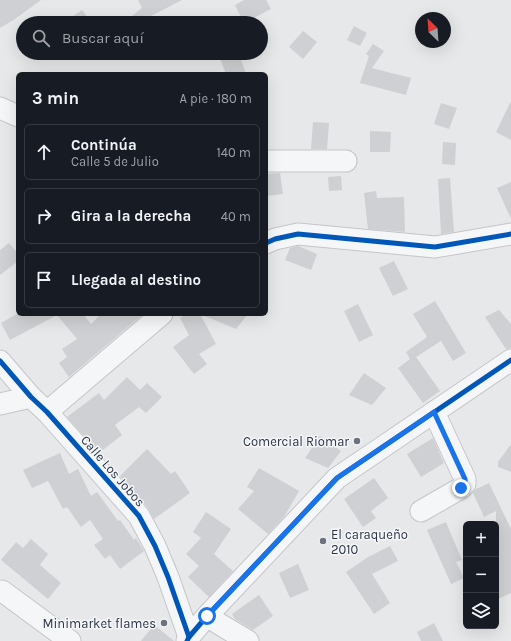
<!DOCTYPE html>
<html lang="es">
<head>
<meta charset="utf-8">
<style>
  body { margin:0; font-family:Karla,sans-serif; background:#242831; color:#f1f3f6 }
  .controls { position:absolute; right:12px; bottom:12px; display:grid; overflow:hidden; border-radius:6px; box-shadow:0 4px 16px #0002 }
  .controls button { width:36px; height:36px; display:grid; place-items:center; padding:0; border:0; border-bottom:1px solid #363941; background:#171b24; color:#f1f3f6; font:20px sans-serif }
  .compass { position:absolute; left:415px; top:12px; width:36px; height:36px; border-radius:50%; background:#171b24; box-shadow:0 4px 16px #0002; rotate:335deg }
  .stop { position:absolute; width:12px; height:12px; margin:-9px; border:3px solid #1a73e8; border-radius:50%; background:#fff }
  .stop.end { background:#1a73e8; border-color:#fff; box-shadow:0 1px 4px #0008 }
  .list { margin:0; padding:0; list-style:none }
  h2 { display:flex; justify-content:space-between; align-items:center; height:52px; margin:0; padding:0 16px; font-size:17px }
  h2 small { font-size:13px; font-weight:400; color:#9ea1a6 }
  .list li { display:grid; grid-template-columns:26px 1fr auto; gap:12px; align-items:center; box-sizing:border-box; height:56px; margin:0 8px 8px; padding:0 8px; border:1px solid #363941; border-radius:6px }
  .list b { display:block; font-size:15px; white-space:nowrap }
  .list p { margin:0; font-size:13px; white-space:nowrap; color:#9ea1a6 }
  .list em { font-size:13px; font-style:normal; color:#9ea1a6 }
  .icon { flex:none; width:22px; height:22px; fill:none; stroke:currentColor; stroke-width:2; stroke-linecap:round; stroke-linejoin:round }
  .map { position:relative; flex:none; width:511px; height:641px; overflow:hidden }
  .search { position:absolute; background:#171b24; box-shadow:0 4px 16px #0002; left:16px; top:16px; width:252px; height:44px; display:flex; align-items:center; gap:10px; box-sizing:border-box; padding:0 14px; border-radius:22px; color:#9ea1a6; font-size:15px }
  .panel { position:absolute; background:#171b24; box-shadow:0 4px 16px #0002; left:16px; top:72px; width:252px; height:244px; border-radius:6px }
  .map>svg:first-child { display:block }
  .building { fill:#ced0d3 }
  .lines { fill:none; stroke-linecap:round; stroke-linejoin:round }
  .minor-casing { stroke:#c4c6c8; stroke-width:23 }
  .minor { stroke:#f5f6f7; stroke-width:21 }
  .cycleway-casing { stroke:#f4f6f9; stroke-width:8 }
  .cycleway { stroke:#0057b8; stroke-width:5 }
  .route { stroke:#1a73e8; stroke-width:5 }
  .poi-dot { fill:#6c737f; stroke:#f4f6f9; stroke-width:1.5 }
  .labels { text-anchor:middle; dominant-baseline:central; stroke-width:3; stroke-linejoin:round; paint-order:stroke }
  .poi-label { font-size:13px; fill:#2b3445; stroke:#f4f6f9; text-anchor:end }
  .street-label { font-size:13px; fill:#2b3445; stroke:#f4f6f9 }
</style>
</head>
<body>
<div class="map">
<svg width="511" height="641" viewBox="0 0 511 641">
  <rect width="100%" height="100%" fill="#e6e8ea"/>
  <g class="building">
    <polygon points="0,0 41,0 15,19 0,28"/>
    <polygon points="138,0 182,0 147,18 151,23 123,23 142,8"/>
    <polygon points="244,0 266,0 271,9 244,23 235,5"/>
    <polygon points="82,10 92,23 63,23"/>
    <polygon points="354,26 367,33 360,46 347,40"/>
    <polygon points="303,31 317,42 303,59 289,47"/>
    <polygon points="373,44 384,51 372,68 411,78 406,95 360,83 369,56 366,54"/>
    <polygon points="218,53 239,53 246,74 226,74"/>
    <polygon points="511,101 511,140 496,132"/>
    <polygon points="441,103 457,108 449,129 434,124"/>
    <polygon points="313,122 329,123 327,149 311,149"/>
    <polygon points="370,131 391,132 390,152 370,152"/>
    <polygon points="443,142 456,143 455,165 442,164"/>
    <polygon points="280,173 283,194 266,196 266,174"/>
    <polygon points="341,176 342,190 329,191 328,177"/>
    <polygon points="450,178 454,232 441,234 438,179"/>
    <polygon points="511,182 511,219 497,188"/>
    <polygon points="376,191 377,198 404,197 405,232 368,229 364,193"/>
    <polygon points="9,243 18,254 18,261 0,275 0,250"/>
    <polygon points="298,246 317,254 311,270 285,260 290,248"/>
    <polygon points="394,261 408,289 393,296 379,268"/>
    <polygon points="435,301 466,353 453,361 441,341 416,357 440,391 423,403 398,368 410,359 406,352 427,337 413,314"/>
    <polygon points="358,304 373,335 359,342 344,311"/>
    <polygon points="499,310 511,324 511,348 506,349 485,317"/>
    <polygon points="17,314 83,314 91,324 101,314 141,314 142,315 69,377 59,363 67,357 62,349 77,339 57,315 10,340 1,323"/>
    <polygon points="187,314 200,314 216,344 199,354 207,364 194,374 173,347 189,335 180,318"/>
    <polygon points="200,314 248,314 236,329"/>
    <polygon points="364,373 386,388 372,405 349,395"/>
    <polygon points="127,377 140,390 147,383 162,397 146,413 139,407 115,425 122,435 99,453 67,417 99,393 104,400"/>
    <polygon points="320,436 341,451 328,468 305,458"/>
    <polygon points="433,438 444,463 421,477 407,454"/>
    <polygon points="511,444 511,472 498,467 498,462"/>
    <polygon points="147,449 171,474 175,471 190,493 154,519 148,508 120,476"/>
    <polygon points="60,453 69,474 78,469 91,496 97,492 118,521 120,520 134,540 136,538 144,551 120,569 110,555 105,559 94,545 103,539 90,520 81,527 67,507 63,509 48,481 32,488 23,470"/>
    <polygon points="259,468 299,491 284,517 268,534 238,509 254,491 247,487"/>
    <polygon points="374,478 388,498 371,511 376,518 363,527 344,499"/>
    <polygon points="489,483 511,529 511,593 496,600 496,511 484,517 473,493 476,489"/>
    <polygon points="206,512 231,529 214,554 233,571 209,597 188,577 199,566 186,554 201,538 193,532"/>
    <polygon points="446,522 462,560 456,562 464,578 451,584 427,530"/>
    <polygon points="31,539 48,554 40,565 61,583 48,599 1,560 16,542 23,548"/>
    <polygon points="390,546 398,561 372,574 390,603 374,614 346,572 368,557"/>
    <polygon points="298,564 309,590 290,598 279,573"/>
    <polygon points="259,595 273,616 253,630 235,619 232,614"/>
    <polygon points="434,623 443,641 421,641 417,632"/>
    <polygon points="154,625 174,641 141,641"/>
  </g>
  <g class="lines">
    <g class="minor-casing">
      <g id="minor">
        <polyline points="0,108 18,116"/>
        <polyline points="266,161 346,161"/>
        <polyline points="266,243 275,239 298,234 435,247 511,234"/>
        <polyline points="0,361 31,397 47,412 139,516 155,546 168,577 189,637"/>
        <polyline points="0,404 31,397"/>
        <polyline points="47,412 162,314"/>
        <polyline points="421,511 461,488 465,484 465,479 434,412"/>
        <polyline points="2,591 70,641"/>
        <polyline points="207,616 221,625 248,641"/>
        <polyline points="187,641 189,637 207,616 337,478 511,360"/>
      </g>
    </g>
    <use href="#minor" class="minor"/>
    <g class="cycleway-casing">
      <g id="cycleway">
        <polyline points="266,243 275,239 298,234 435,247 511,234"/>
        <polyline points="0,361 31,397 47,412 139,516 155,546 168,577 189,637"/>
        <polyline points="187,641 189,637 207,616 337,478 511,360"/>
      </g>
    </g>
    <use href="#cycleway" class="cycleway"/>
  </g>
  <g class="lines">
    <polyline class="route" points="207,616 337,478 434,412 465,479 465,484 461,488"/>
  </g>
  <g class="poi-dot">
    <circle cx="357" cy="441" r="4"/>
    <circle cx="323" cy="541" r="4"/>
    <circle cx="164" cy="623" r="4"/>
  </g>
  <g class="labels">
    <g class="poi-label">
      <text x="349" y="441">Comercial Riomar</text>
      <text x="331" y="534" text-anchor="start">El caraqueño<tspan x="331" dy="15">2010</tspan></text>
      <text x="156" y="623">Minimarket flames</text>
    </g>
    <g class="street-label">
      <text transform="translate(113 471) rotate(49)">Calle Los Jobos</text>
    </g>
  </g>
</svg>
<div class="controls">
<button>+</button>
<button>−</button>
<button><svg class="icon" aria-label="layers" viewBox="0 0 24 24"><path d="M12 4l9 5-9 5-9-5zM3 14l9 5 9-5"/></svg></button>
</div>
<svg class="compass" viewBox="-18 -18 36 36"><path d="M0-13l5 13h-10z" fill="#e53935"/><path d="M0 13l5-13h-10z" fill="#9ea1a6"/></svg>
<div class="stop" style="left:207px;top:616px"></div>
<div class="stop end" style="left:461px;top:488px"></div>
<div class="search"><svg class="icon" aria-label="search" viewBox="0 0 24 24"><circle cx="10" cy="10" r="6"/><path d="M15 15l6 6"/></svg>Buscar aquí</div>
<section class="panel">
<h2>3 min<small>A pie · 180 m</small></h2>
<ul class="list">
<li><svg class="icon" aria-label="ahead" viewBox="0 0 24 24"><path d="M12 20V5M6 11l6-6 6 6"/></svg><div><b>Continúa</b><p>Calle 5 de Julio</p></div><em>140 m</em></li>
<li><svg class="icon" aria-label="right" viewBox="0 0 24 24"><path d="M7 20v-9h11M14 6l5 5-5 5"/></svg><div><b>Gira a la derecha</b></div><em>40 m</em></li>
<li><svg class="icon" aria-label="arrive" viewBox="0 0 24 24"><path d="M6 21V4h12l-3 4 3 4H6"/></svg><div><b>Llegada al destino</b></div></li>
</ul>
</section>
</div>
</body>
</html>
